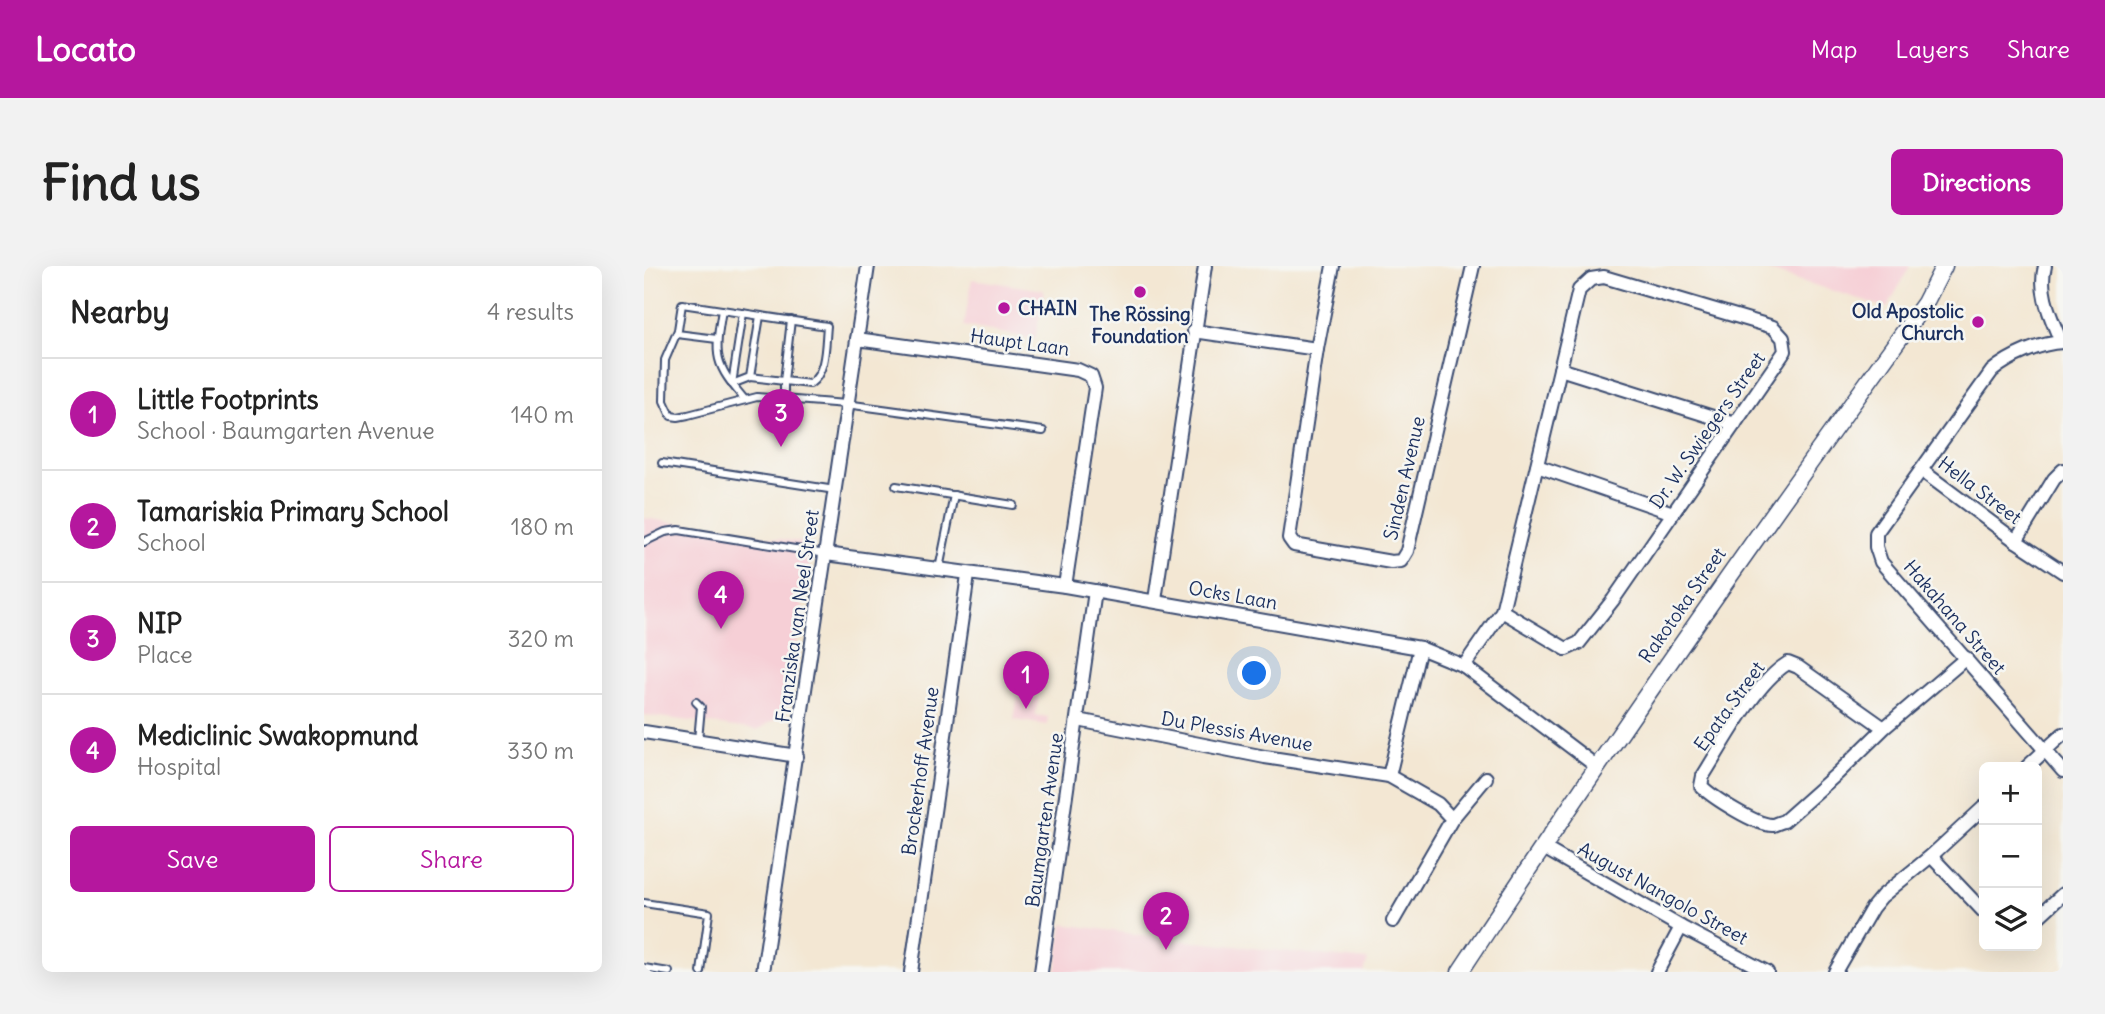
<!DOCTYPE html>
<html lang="en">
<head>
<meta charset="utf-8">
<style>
  body { margin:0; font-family:Delius,sans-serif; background:#f2f2f2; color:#222 }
  .controls { position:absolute; right:21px; bottom:21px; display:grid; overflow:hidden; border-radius:10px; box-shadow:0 7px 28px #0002 }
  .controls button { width:63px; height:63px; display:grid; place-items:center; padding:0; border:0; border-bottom:2px solid #e0e0e0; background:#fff; color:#222; font:35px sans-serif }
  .you { position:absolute; left:611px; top:408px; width:24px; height:24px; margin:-18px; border:5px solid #fff; border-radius:50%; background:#1a73e8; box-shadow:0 0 0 10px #1a73e833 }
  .badge { display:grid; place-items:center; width:46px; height:46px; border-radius:50%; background:#b5179e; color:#fff; font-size:23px; font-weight:700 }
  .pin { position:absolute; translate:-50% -58px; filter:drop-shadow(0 2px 4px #0008) }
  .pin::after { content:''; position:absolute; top:37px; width:24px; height:21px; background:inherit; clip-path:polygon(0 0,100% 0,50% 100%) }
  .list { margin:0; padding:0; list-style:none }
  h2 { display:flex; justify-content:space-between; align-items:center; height:91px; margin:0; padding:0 28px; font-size:30px }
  h2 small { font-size:23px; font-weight:400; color:#767676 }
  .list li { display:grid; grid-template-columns:46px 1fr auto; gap:21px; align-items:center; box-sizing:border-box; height:112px; padding:0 28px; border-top:2px solid #e0e0e0 }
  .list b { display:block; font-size:26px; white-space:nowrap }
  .list p { margin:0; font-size:23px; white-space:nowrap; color:#767676 }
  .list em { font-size:23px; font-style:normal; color:#767676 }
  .actions { display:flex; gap:14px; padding:21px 28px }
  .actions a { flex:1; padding:16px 0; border:2px solid #b5179e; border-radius:10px; text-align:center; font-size:24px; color:#b5179e }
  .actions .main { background:#b5179e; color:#fff }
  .icon { flex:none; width:38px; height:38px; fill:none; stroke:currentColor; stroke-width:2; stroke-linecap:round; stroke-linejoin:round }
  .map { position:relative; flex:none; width:1419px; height:706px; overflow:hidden; border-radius:10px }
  header { display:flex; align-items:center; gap:42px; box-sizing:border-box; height:98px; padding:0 35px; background:#b5179e; color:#fff }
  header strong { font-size:33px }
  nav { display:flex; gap:38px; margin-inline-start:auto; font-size:24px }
  .intro { display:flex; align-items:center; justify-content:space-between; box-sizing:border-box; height:168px; padding:0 42px }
  h1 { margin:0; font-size:49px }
  .button { padding:18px 32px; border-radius:10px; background:#b5179e; color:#fff; font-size:24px; font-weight:700 }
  main { display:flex; gap:42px; padding:0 42px }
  aside { flex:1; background:#fff; border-radius:10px; box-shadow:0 7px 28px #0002 }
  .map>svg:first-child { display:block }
  .built { fill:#f6cfd6 }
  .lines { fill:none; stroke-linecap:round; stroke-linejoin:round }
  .service-casing { stroke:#3b4b70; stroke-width:10 }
  .minor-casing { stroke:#3b4b70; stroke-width:16 }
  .tertiary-casing { stroke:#3b4b70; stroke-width:19 }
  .service { stroke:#fff; stroke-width:6 }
  .minor { stroke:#fff; stroke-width:12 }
  .tertiary { stroke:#fff; stroke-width:16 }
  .poi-dot { fill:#b5179e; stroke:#f6f6f2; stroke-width:2.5 }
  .labels { text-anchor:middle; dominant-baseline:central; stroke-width:5; stroke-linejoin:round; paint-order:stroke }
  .poi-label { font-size:19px; font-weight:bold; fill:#1b2f5e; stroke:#f6f6f2; text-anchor:start }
  .street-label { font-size:19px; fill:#1b2f5e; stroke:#f6f6f2 }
</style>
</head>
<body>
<header>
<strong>Locato</strong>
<nav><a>Map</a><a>Layers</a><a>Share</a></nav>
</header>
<div class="intro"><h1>Find us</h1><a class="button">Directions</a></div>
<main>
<aside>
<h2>Nearby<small>4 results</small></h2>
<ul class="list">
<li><span class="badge">1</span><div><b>Little Footprints</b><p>School · Baumgarten Avenue</p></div><em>140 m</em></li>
<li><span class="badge">2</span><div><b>Tamariskia Primary School</b><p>School</p></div><em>180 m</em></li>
<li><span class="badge">3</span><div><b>NIP</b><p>Place</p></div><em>320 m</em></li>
<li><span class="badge">4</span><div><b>Mediclinic Swakopmund</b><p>Hospital</p></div><em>330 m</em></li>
</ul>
<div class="actions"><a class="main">Save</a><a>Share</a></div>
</aside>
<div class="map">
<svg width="1419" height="706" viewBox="0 0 1419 706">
  <rect width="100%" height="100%" fill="#f6f6f2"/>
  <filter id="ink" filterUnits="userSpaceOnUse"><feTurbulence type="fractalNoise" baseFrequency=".0143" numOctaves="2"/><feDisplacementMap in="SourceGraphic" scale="14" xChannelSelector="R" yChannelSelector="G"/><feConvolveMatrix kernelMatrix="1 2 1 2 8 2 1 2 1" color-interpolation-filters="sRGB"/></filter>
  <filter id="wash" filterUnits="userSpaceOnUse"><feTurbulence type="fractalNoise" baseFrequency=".00686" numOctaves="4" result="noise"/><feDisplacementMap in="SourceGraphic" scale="28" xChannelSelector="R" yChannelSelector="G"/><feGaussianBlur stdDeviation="1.57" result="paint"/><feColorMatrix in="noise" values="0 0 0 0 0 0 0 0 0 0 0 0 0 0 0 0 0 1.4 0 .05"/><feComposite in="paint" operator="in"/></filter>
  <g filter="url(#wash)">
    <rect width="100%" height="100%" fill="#f3e7d3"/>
    <g class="built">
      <polygon points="1110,0 1266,0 1243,42"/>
      <polygon points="328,13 400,24 391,73 320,60"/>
      <polygon points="0,252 169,278 140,448 114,464 0,449"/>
      <polygon points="374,429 395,432 391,449 404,451 403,459 370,454"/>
      <polygon points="419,658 533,674 724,694 720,706 412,706"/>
    </g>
  </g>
  <g filter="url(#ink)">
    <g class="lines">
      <g class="service-casing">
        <g id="service">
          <path d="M78,44C70,91 70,97 101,134"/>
          <polyline points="33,68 73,73"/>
          <path d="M106,111L166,118C183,106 181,79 183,60L38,38L34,64L21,94L20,135L27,150L34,151L44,149L113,131L202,138L399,165"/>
          <polyline points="88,118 106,111 116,50"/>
          <polyline points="88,118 99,47"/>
          <polyline points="140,134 140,115 147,54"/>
          <polyline points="18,197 191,224"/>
          <polyline points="252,220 369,239"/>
          <polyline points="0,276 21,266 35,264 182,288"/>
          <polyline points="295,303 310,229"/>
          <polyline points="52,436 57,441 54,474"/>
          <polyline points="0,637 65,647 57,706"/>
          <polyline points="0,702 25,706"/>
        </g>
      </g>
      <g class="minor-casing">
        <g id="minor">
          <path d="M1401,0C1394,27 1407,51 1417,76"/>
          <polyline points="550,65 673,83 645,272 650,279 747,296 757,295 763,285 829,0"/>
          <polyline points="213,73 434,104 447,110 451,122 421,320"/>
          <path d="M1419,76C1396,77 1366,90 1348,105L1232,267V281L1237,296L1419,505"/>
          <polyline points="673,83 689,0"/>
          <polyline points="916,103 1091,158"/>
          <polyline points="893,200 1029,247"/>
          <polyline points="1277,204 1372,275 1419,306"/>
          <polyline points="1372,275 1410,213 1419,204"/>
          <polyline points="182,288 421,320 776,382 820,400 952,500"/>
          <polyline points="511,334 561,0"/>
          <polyline points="820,400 858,345 935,24 947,13 960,11 1129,61 1139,72 1141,85 969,334 935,377 922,383 858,345"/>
          <polyline points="434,454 621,491 745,510 794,538 808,553 749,655"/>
          <path d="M1240,462L1154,401L1144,397C1111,417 1080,477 1059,510L1057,520C1068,531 1113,560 1129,559C1129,559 1139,555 1140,555L1194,507L1240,462L1322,392"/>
          <polyline points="0,466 153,490"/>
          <polyline points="1383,501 1419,468"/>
          <polyline points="745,510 776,382"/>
          <polyline points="808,553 842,512"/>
          <polyline points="898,581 1037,661 1123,706"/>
          <polyline points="1287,590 1340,646"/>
          <polyline points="1393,652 1419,628"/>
          <polyline points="119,706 224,0"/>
          <polyline points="267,706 324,309"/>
          <polyline points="397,706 451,325"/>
          <polyline points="1013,706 1037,661"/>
          <polyline points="1191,706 1228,642 1238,630 1287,590 1340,541"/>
        </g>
      </g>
      <g class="tertiary-casing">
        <path id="tertiary" d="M816,706C965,479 1121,257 1281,37L1300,0"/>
      </g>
      <use href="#service" class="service"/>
      <use href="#minor" class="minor"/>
      <use href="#tertiary" class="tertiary"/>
    </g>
  </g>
  <g class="poi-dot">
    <circle cx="496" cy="26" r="7"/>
    <circle cx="360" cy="42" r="7"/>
    <circle cx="1334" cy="56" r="7"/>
  </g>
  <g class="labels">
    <g class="poi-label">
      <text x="374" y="42">CHAIN</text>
      <text x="1320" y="45" text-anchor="end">Old Apostolic<tspan x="1320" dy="22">Church</tspan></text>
      <text x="496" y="48" text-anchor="middle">The Rössing<tspan x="496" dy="22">Foundation</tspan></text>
    </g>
    <g class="street-label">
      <text transform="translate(376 76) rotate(8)">Haupt Laan</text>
      <text transform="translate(1063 164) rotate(-55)">Dr. W. Swiegers Street</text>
      <text transform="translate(760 212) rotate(-77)">Sinden Avenue</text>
      <text transform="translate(1336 224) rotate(37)">Hella Street</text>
      <text transform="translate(589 329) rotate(10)">Ocks Laan</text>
      <text transform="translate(1038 339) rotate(-55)">Rakotoka Street</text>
      <text transform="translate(153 350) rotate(-82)">Franziska van Neel Street</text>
      <text transform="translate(1311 351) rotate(49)">Hakahana Street</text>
      <text transform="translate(1085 440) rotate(-54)">Epata Street</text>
      <text transform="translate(593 465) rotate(10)">Du Plessis Avenue</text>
      <text transform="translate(276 505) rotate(-82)">Brockerhoff Avenue</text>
      <text transform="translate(400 554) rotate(-82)">Baumgarten Avenue</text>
      <text transform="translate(1019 627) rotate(29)">August Nangolo Street</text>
    </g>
  </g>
</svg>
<div class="controls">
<button>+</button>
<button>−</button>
<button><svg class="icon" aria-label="layers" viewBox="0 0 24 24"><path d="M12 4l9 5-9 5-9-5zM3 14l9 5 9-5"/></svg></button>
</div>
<div class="you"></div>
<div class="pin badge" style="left:382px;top:443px">1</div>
<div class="pin badge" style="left:522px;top:684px">2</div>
<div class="pin badge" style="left:137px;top:181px">3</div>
<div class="pin badge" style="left:77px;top:363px">4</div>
</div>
</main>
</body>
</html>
